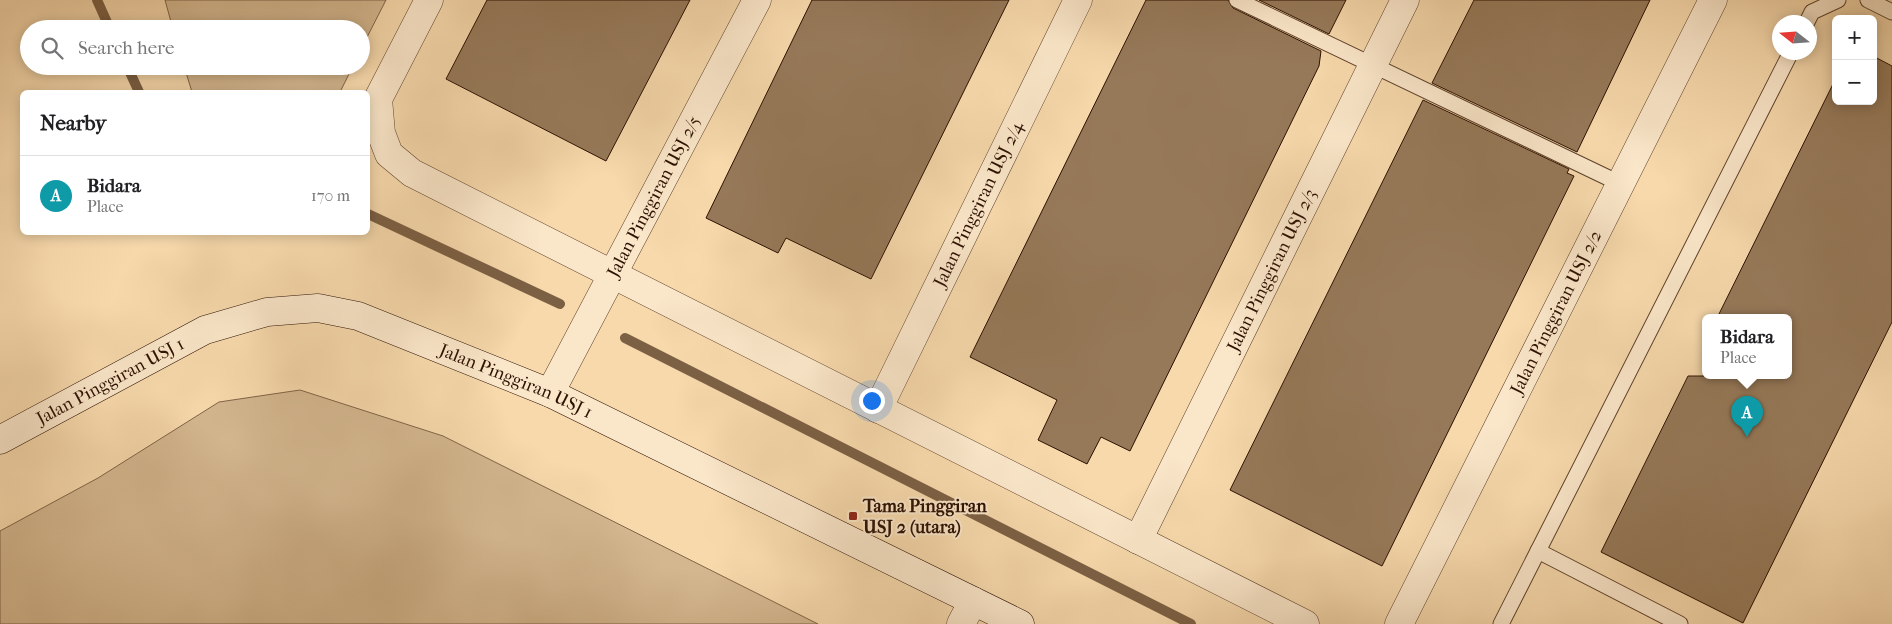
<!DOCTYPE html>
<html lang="en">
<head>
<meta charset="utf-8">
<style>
  body { margin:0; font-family:"IM FELL French Canon",serif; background:#f6f6f6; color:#202124 }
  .controls { position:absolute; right:15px; top:15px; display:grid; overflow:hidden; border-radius:8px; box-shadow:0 2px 12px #0003 }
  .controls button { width:45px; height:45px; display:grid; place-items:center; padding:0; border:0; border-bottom:1px solid #e0e0e0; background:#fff; color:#202124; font:25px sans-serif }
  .compass { position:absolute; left:1772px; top:15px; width:45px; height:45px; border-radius:50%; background:#fff; box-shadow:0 2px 12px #0003; rotate:287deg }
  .you { position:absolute; left:871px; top:400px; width:18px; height:18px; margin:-12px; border:4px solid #fff; border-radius:50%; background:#1a73e8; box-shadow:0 0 0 8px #1a73e833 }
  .badge { display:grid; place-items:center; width:32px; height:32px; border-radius:50%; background:#7c3aed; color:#fff; font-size:16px; font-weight:700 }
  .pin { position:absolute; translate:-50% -41px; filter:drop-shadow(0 1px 2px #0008) }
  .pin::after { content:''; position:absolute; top:26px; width:18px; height:15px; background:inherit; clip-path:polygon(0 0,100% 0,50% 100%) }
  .popup { position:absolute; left:1702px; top:314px; width:90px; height:65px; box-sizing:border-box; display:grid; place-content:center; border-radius:8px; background:#fff; filter:drop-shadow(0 1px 4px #0005); font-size:16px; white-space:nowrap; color:#757577 }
  .popup b { font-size:19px; color:#202124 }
  .popup::after { content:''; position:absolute; left:50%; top:100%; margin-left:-10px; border:10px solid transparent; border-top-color:#fff }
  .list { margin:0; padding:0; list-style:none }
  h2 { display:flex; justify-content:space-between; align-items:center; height:65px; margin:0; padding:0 20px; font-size:21px }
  h2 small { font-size:16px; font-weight:400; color:#757577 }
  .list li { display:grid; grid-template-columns:32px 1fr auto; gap:15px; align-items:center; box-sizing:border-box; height:80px; padding:0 20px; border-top:1px solid #e0e0e0 }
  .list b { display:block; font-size:19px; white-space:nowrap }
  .list p { margin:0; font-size:16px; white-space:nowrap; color:#757577 }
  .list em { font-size:16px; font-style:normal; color:#757577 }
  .icon { flex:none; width:28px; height:28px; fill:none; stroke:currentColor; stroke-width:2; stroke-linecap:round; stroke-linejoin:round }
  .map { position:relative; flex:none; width:1892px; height:624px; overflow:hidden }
  .search { position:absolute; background:#fff; box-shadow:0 2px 12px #0003; left:20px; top:20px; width:350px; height:55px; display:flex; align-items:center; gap:12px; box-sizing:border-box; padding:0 18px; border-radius:28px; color:#757577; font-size:19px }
  .panel { position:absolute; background:#fff; box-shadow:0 2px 12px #0003; left:20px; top:90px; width:350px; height:145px; border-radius:8px }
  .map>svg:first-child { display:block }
  .green { fill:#d4b78f; stroke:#806448 }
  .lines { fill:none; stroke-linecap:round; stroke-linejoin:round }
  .stream { stroke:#7c6044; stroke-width:10 }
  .building { fill:#967959; stroke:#2c1000 }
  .lane-casing { stroke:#5f422b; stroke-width:17 }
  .street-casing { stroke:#5f422b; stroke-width:29 }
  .secondary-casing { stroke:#2c1000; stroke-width:29 }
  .lane { stroke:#fae6c9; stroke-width:15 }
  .street { stroke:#fae6c9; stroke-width:28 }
  .secondary { stroke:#fae6c9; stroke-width:28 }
  .poi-dot { fill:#8f2418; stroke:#fae6c9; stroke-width:2 }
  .labels { text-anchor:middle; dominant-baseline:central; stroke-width:4; stroke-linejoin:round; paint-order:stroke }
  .street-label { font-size:18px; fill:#2c1000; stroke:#fae6c9 }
  .poi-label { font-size:18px; font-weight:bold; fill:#2c1000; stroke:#fae6c9; text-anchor:start }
</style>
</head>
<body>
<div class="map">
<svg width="1892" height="624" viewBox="0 0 1892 624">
  <rect width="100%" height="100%" fill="#f7d9ac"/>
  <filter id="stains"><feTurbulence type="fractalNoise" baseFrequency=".004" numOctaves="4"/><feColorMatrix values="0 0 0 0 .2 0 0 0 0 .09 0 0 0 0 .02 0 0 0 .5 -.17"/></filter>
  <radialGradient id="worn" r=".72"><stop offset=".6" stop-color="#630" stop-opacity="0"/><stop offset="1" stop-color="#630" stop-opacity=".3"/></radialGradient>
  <g class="green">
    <polygon points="165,0 386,0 361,49 361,29 173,29"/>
    <polygon points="184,66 353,66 340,92 192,92"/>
    <polygon points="300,390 443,436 818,624 0,624 0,531 98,478 219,402"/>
  </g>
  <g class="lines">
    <g class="stream">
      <polyline points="97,0 110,29"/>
      <polyline points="127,66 139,92"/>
      <polyline points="368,214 560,304"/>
      <polyline points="625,338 1191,624"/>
    </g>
  </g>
  <g class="building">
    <polygon points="487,0 690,0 606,161 446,79"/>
    <polygon points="812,0 1009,0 871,279 786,238 778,253 706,218"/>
    <polygon points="1146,0 1228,0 1233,8 1321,51 1319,66 1130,451 1101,437 1087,464 1038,440 1057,400 970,357"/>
    <polygon points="1259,0 1346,0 1329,34"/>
    <polygon points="1474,0 1650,0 1577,152 1432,83"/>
    <polygon points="1873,56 1892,66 1892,322 1743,623 1601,552 1688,376 1788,376 1788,318 1717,318 1836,78 1836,101 1873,101"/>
    <polygon points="1423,100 1569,169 1567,173 1574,176 1382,566 1230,490"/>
  </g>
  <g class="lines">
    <g class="lane-casing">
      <g id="lane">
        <polyline points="1237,0 1621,184"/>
        <polyline points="1868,0 1892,12"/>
        <polyline points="1807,22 1812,12 1838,0"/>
        <polyline points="1538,551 1680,624"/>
        <polyline points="1501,624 1791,52"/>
      </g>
    </g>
    <g class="street-casing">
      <g id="street">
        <polyline points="429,0 378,99 381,133 389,154 412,173 1305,624"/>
        <path id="s1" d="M550,393L757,0"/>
        <path id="s2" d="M878,409L1078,0"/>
        <path id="s3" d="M1138,540L1405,0"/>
        <polyline points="961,624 973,601"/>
        <path id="s4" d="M1399,624L1713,0"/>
      </g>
    </g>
    <g class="secondary-casing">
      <g id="secondary">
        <path id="s5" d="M0,440L205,330L267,312L318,308L358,316L550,393L1020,624"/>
      </g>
    </g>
    <use href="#lane" class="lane"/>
    <use href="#street" class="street"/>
    <use href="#secondary" class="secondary"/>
  </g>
  <rect class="poi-dot" x="848" y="511" width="10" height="10" rx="2.5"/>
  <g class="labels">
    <g class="street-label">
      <text stroke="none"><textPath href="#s1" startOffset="222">Jalan Pinggiran USJ 2/5</textPath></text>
      <text stroke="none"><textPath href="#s2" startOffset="228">Jalan Pinggiran USJ 2/4</textPath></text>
      <text stroke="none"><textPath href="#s3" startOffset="301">Jalan Pinggiran USJ 2/3</textPath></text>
      <text stroke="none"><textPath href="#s4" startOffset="349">Jalan Pinggiran USJ 2/2</textPath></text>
      <text stroke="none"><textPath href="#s5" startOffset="125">Jalan Pinggiran USJ 1</textPath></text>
      <text stroke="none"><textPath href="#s5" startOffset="560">Jalan Pinggiran USJ 1</textPath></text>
    </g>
    <g class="poi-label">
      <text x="863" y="506">Tama Pinggiran<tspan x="863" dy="21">USJ 2 (utara)</tspan></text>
    </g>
  </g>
  <rect width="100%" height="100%" filter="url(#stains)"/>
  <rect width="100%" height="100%" fill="url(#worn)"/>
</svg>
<div class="controls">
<button>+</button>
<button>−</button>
</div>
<svg class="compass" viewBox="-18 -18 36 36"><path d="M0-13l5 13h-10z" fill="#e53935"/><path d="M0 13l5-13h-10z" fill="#757577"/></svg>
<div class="you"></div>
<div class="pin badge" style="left:1747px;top:437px;background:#0f9aa8">A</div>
<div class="popup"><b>Bidara</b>Place</div>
<div class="search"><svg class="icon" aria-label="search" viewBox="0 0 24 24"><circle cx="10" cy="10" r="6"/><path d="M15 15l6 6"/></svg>Search here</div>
<section class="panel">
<h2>Nearby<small></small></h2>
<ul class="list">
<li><span class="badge" style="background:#0f9aa8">A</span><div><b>Bidara</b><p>Place</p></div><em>170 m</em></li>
</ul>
</section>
</div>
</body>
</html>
